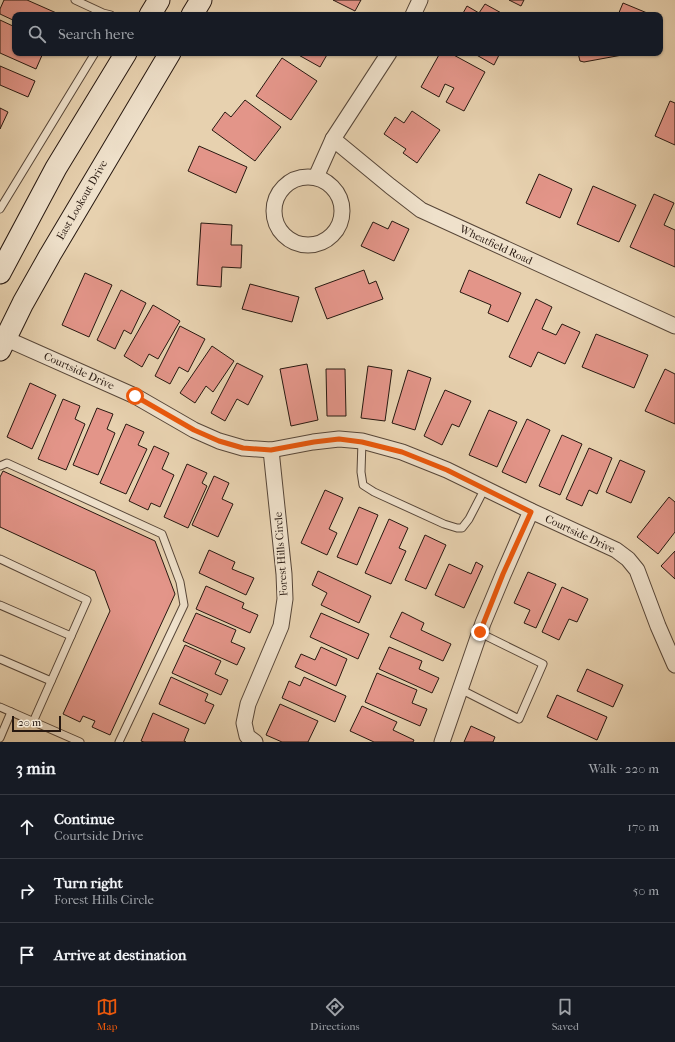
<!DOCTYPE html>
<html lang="en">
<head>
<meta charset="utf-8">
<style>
  body { margin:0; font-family:"IM FELL French Canon",serif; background:#20242c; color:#f1f3f6 }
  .scale { position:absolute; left:12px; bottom:10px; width:49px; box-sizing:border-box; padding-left:4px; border:2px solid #271810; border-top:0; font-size:11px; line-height:14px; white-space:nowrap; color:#271810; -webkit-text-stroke:3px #efe1cb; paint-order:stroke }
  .stop { position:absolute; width:12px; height:12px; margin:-9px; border:3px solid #ea580c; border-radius:50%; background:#fff }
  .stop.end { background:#ea580c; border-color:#fff; box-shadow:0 1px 4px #0008 }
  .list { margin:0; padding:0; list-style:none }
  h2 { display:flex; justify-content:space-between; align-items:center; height:52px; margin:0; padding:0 16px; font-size:17px }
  h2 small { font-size:13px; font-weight:400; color:#9ea1a6 }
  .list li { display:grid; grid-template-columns:26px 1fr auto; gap:12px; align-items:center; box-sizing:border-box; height:64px; padding:0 16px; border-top:1px solid #363941 }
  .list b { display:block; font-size:15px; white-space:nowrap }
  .list p { margin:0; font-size:13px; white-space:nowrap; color:#9ea1a6 }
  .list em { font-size:13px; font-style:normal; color:#9ea1a6 }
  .icon { flex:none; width:22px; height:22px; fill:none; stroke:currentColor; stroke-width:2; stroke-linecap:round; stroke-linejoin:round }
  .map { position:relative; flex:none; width:675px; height:742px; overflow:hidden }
  .search { position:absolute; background:#171b24; box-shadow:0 1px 3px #0004; left:12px; right:12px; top:12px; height:44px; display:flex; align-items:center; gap:10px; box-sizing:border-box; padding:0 14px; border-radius:8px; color:#9ea1a6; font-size:15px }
  .sheet { height:244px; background:#171b24 }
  nav { display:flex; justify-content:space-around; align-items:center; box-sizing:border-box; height:56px; border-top:1px solid #363941; background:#171b24; font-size:11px; color:#9ea1a6 }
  nav a { display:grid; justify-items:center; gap:2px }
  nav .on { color:#ea580c }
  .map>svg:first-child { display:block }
  .building { fill:#e39589; stroke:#271810 }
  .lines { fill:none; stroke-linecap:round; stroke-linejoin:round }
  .service-casing { stroke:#574638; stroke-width:9 }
  .minor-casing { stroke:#574638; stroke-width:17 }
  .secondary-casing { stroke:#271810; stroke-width:23 }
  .service { stroke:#efe1cb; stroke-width:7 }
  .minor { stroke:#efe1cb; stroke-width:15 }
  .secondary { stroke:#efe1cb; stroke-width:21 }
  .route { stroke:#ea580c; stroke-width:5 }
  .labels { text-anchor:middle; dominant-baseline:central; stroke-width:4; stroke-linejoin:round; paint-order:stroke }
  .street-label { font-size:11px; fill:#271810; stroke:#efe1cb }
</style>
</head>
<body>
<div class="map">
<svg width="675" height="742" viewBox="0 0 675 742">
  <rect width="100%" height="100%" fill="#e7d1af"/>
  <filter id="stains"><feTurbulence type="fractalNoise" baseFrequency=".005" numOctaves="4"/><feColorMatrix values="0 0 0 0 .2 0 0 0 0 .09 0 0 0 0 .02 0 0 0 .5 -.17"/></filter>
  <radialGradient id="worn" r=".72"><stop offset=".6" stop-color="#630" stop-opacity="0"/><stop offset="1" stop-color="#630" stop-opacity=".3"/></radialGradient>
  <g class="building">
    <polygon points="4,0 27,0 61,15 15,15 15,21 0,14 0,9"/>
    <polygon points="333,0 361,0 355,11"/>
    <polygon points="509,0 524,0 521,6"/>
    <polygon points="623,3 652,15 618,15"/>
    <polygon points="485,4 505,15 462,15 467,6 479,13"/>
    <polygon points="0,20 15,27 15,53 43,53 36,69 0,53"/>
    <polygon points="295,53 328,53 320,67"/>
    <polygon points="440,53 450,53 485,72 464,111 446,102 454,88 445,84 439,97 421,87"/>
    <polygon points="473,53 500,53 494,65"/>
    <polygon points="578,53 633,53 584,62 580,61"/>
    <polygon points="282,58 317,81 291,120 256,96"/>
    <polygon points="0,66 35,81 28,97 0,85"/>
    <polygon points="245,100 281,127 255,161 212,130 225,112 231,117"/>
    <polygon points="670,101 675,103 675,145 655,136"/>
    <polygon points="0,108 8,112 0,129"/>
    <polygon points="412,111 440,130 417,163 403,153 406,149 384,134 395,117 404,123"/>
    <polygon points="199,146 247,167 236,193 188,171"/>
    <polygon points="539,174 572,189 560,218 526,203"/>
    <polygon points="593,186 636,205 619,242 577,224"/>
    <polygon points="654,194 674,203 664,225 675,230 675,267 630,247"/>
    <polygon points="392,221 409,229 394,261 361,246 373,222 388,229"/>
    <polygon points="201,223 232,225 231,245 242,245 241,268 222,267 221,287 197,285"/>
    <polygon points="364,270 369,284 376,281 383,299 327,319 315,288"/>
    <polygon points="469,270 521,293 508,322 488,313 491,305 460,292"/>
    <polygon points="85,273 112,285 89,337 62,325"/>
    <polygon points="250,284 299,297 292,322 242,309"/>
    <polygon points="121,290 146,303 131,334 124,330 115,349 97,340"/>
    <polygon points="536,299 552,307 542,329 556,335 562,324 580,332 565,364 538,352 531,367 509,357"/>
    <polygon points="153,305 180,321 158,359 149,354 142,367 124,356"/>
    <polygon points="180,326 205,339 188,372 179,367 170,384 155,376"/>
    <polygon points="596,334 648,355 634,388 582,367"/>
    <polygon points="212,346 234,361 213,392 206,386 195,403 180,393"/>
    <polygon points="237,363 263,376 248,405 237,399 225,421 211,413"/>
    <polygon points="307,364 318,420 291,426 280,369"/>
    <polygon points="368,366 392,370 385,421 361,418"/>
    <polygon points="326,369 345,369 346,416 327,416"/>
    <polygon points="665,369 675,374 675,424 645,411"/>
    <polygon points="408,370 431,378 415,430 392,423"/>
    <polygon points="30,383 56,395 32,449 7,437"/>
    <polygon points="445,390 471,401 459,427 452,424 442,445 424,436"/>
    <polygon points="63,399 80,406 75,419 85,424 66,470 38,459"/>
    <polygon points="97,408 113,414 107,429 115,433 98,475 73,465"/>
    <polygon points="489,410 517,422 497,467 469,455"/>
    <polygon points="527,419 550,430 526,483 502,472"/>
    <polygon points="126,424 144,432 138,445 147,449 126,494 100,483"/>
    <polygon points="562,435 582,444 560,495 539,486"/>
    <polygon points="154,446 169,453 162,469 174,475 160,507 151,503 148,510 129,501"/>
    <polygon points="589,448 612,458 597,494 589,490 582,506 566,499"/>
    <polygon points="620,460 645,471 631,503 606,492"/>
    <polygon points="187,464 207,473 202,483 207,486 188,528 164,517"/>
    <polygon points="3,471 155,541 175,594 110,735 92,727 95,721 83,716 80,722 63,714 110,611 95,571 0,527 0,477"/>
    <polygon points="214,476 229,483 222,499 233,504 218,537 192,525"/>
    <polygon points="325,490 343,498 329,529 337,533 327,555 301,543"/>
    <polygon points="669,497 675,502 675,532 658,554 637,537"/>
    <polygon points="359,507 378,515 357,565 337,557"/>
    <polygon points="389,519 408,528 399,548 406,551 391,584 365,573"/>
    <polygon points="425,535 446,545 426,589 405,580"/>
    <polygon points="209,550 235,562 232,569 254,578 246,595 199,573"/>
    <polygon points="675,551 675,579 661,566"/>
    <polygon points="476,562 483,566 464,608 435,595 449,564 471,574"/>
    <polygon points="318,571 371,596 359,623 321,605 327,593 312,585"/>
    <polygon points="528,572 556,584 536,628 524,623 530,610 514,603"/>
    <polygon points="206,586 244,603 242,608 258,615 250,633 196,609"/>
    <polygon points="562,587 588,599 577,622 569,619 559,640 542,632"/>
    <polygon points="402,612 424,623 421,630 451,644 443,661 390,637"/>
    <polygon points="196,613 236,630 231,642 245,648 237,665 183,641"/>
    <polygon points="321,613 369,634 358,659 310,637"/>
    <polygon points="185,645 221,661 215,674 228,680 221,695 172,673"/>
    <polygon points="321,647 347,659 336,686 295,667 301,654 315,660"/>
    <polygon points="389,647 422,661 419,669 439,678 432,693 379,669"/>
    <polygon points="587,669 623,685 613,707 577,691"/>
    <polygon points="377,673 417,690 412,703 427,709 420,726 365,702"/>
    <polygon points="171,677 208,694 205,701 214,705 205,724 159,704"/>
    <polygon points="304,677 346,696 335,722 282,698 289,681 300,686"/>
    <polygon points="557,695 607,717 597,740 547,717"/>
    <polygon points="280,704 318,721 308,742 282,742 266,735"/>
    <polygon points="362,706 397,722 393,730 414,740 413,742 374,742 350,731"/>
    <polygon points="153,713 189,729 184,741 186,742 144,742 141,741"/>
    <polygon points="471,726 495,737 493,742 464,742"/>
  </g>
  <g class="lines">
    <g class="service-casing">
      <g id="service">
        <polyline points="75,0 103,13 111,15"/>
        <polyline points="0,209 95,53"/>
        <polyline points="362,441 361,472 363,485 374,492 444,524 457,528 462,528 469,519 485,488"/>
        <polyline points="0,466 7,463 162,534 180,582 184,605 119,742"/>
        <polyline points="0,559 87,600 33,722"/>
        <polyline points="0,605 71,636"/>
        <polyline points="0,659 51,681"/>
        <polyline points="460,689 519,719 543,664 480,633"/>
        <polyline points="0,707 80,742"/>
        <polyline points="0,738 11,712"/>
      </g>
    </g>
    <g class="minor-casing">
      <g id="minor">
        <polyline points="413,15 420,0"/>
        <polyline points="333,139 390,186 421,210 675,326"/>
        <polyline points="316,177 333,139 389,53"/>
        <circle cx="308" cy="211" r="34"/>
        <polyline points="0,336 135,396 194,430 219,441 243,448 271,450 313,442 339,439 362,441 402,452 447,470 531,511 616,550 628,559 637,570 658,626 675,665"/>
        <polyline points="255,742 247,736 244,723 248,704 281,626 285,599 284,574 271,450"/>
        <polyline points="442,742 483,623 503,575 531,511"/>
      </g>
    </g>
    <g class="secondary-casing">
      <g id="secondary">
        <polyline points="150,15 159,0"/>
        <polyline points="192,15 201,0"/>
        <polyline points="0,273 56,168 126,53"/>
        <polyline points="0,350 23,303 50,255 170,53"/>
      </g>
    </g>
    <use href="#service" class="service"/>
    <use href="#minor" class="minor"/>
    <use href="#secondary" class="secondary"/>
  </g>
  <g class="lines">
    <polyline class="route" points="135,396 194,430 219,441 243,448 271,450 314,442 339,439 362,442 402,452 447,470 531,512 503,574 480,632"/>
  </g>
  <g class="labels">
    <g class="street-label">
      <text transform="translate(82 200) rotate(-60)">East Lookout Drive</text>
      <text transform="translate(496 245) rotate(25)">Wheatfield Road</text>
      <text transform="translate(79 371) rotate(24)">Courtside Drive</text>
      <text transform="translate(580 534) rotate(25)">Courtside Drive</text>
      <text transform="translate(281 554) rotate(-94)">Forest Hills Circle</text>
    </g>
  </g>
  <rect width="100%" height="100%" filter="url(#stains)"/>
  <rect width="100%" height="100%" fill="url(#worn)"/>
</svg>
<div class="scale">20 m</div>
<div class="stop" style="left:135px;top:396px"></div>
<div class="stop end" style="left:480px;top:632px"></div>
<div class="search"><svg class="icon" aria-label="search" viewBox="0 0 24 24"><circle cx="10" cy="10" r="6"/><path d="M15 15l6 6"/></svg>Search here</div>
</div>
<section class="sheet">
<h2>3 min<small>Walk · 220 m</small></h2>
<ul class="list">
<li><svg class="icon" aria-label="ahead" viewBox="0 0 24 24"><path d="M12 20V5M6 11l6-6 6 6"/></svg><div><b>Continue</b><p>Courtside Drive</p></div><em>170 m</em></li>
<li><svg class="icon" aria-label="right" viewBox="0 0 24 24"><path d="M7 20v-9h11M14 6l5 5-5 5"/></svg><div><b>Turn right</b><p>Forest Hills Circle</p></div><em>50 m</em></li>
<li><svg class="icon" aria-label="arrive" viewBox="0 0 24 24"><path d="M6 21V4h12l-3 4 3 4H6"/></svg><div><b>Arrive at destination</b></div></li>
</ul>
</section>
<nav>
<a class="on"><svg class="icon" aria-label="map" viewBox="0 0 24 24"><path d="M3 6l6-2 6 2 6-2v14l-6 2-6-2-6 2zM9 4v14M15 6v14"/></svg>Map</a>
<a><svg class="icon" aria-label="directions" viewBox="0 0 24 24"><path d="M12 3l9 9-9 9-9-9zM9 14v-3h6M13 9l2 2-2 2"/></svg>Directions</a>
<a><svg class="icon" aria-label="saved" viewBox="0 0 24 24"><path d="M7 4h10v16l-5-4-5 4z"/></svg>Saved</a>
</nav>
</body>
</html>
